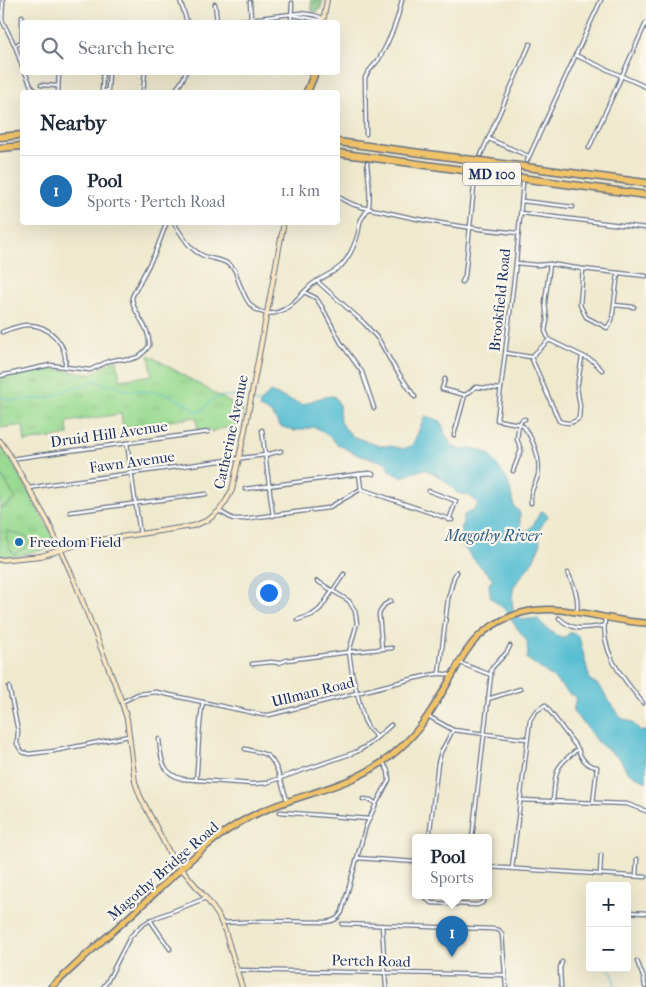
<!DOCTYPE html>
<html lang="en">
<head>
<meta charset="utf-8">
<style>
  body { margin:0; font-family:"IM FELL French Canon",serif; background:#f6f6f7; color:#1f2937 }
  .controls { position:absolute; right:15px; bottom:15px; display:grid; overflow:hidden; border-radius:5px; box-shadow:0 5px 20px #0002 }
  .controls button { width:45px; height:45px; display:grid; place-items:center; padding:0; border:0; border-bottom:1px solid #e0e1e3; background:#fff; color:#1f2937; font:25px sans-serif }
  .you { position:absolute; left:268px; top:592px; width:18px; height:18px; margin:-12px; border:4px solid #fff; border-radius:50%; background:#1a73e8; box-shadow:0 0 0 8px #1a73e833 }
  .badge { display:grid; place-items:center; width:32px; height:32px; border-radius:50%; background:#1f6fb2; color:#fff; font-size:16px; font-weight:700 }
  .pin { position:absolute; translate:-50% -41px; filter:drop-shadow(0 1px 2px #0008) }
  .pin::after { content:''; position:absolute; top:26px; width:18px; height:15px; background:inherit; clip-path:polygon(0 0,100% 0,50% 100%) }
  .popup { position:absolute; left:412px; top:834px; width:80px; height:65px; box-sizing:border-box; display:grid; place-content:center; border-radius:5px; background:#fff; filter:drop-shadow(0 1px 4px #0005); font-size:16px; white-space:nowrap; color:#747a83 }
  .popup b { font-size:19px; color:#1f2937 }
  .popup::after { content:''; position:absolute; left:50%; top:100%; margin-left:-10px; border:10px solid transparent; border-top-color:#fff }
  .list { margin:0; padding:0; list-style:none }
  h2 { display:flex; justify-content:space-between; align-items:center; height:65px; margin:0; padding:0 20px; font-size:21px }
  h2 small { font-size:16px; font-weight:400; color:#747a83 }
  .list li { display:grid; grid-template-columns:32px 1fr auto; gap:15px; align-items:center; box-sizing:border-box; height:70px; padding:0 20px; border-top:1px solid #e0e1e3 }
  .list b { display:block; font-size:19px; white-space:nowrap }
  .list p { margin:0; font-size:16px; white-space:nowrap; color:#747a83 }
  .list em { font-size:16px; font-style:normal; color:#747a83 }
  .icon { flex:none; width:28px; height:28px; fill:none; stroke:currentColor; stroke-width:2; stroke-linecap:round; stroke-linejoin:round }
  .map { position:relative; flex:none; width:646px; height:987px; overflow:hidden }
  .search { position:absolute; background:#fff; box-shadow:0 5px 20px #0002; left:20px; top:20px; width:320px; height:55px; display:flex; align-items:center; gap:12px; box-sizing:border-box; padding:0 18px; border-radius:5px; color:#747a83; font-size:19px }
  .panel { position:absolute; background:#fff; box-shadow:0 5px 20px #0002; left:20px; top:90px; width:320px; height:135px; border-radius:5px }
  .map>svg:first-child { display:block }
  .forest { fill:url(#forest-firs); stroke:#4a746c }
  .park { fill:url(#park-tufts); stroke:#5a8478 }
  .garden { fill:#99da91; stroke:#5a8478 }
  .water { fill:#55bdd2; stroke:#387698 }
  .lines { fill:none; stroke-linecap:round; stroke-linejoin:round }
  .stream { stroke:#55bdd2; stroke-width:1 }
  .street-casing { stroke:#657085; stroke-width:5 }
  .secondary-casing { stroke:#657085; stroke-width:6 }
  .primary-casing { stroke:#657085; stroke-width:8 }
  .highway-casing { stroke:#657085; stroke-width:9 }
  .street { stroke:#fff; stroke-width:2.5 }
  .secondary { stroke:#f9e7c3; stroke-width:4 }
  .primary { stroke:#f0c369; stroke-width:5 }
  .highway { stroke:#f0c369; stroke-width:6 }
  .poi-dot { fill:#1f6fb2; stroke:#fbf7ec; stroke-width:2 }
  .labels { text-anchor:middle; dominant-baseline:central; stroke-width:4.5; stroke-linejoin:round; paint-order:stroke }
  .shield { fill:#fbf7ec; stroke:#5e6b89; stroke-width:1 }
  .shield-label { font-size:14px; font-weight:bold; fill:#1b2f5e }
  .street-label { font-size:15px; fill:#1b2f5e; stroke:#fbf7ec }
  .poi-label { font-size:15px; fill:#1b2f5e; stroke:#fbf7ec; text-anchor:start }
  .water-label { font-size:16px; font-style:italic; fill:#2c5a81; stroke:#fbf7ec }
</style>
</head>
<body>
<div class="map">
<svg width="646" height="987" viewBox="0 0 646 987">
  <defs>
    <pattern id="forest-firs" width="22" height="20" patternUnits="userSpaceOnUse" patternTransform="scale(1.25)"><rect width="22" height="20" fill="#7aba7b"/><path d="M5 1l3.5 6h-7zM16 11l3.5 6h-7z" fill="#639868"/></pattern>
    <pattern id="park-tufts" width="24" height="20" patternUnits="userSpaceOnUse" patternTransform="scale(1.25)"><rect width="24" height="20" fill="#99da91"/><path d="M3 7l-1-3M5 7V3M7 7l1-3M15 17l-1-3M17 17v-4M19 17l1-3" fill="none" stroke="#83bb7f"/></pattern>
  </defs>
  <rect width="100%" height="100%" fill="#fbf7ec"/>
  <filter id="ink" filterUnits="userSpaceOnUse"><feTurbulence type="fractalNoise" baseFrequency=".02" numOctaves="2"/><feDisplacementMap in="SourceGraphic" scale="10" xChannelSelector="R" yChannelSelector="G"/><feConvolveMatrix kernelMatrix="1 2 1 2 8 2 1 2 1" color-interpolation-filters="sRGB"/></filter>
  <filter id="wash" filterUnits="userSpaceOnUse"><feTurbulence type="fractalNoise" baseFrequency=".0096" numOctaves="4" result="noise"/><feDisplacementMap in="SourceGraphic" scale="20" xChannelSelector="R" yChannelSelector="G"/><feGaussianBlur stdDeviation="1.12" result="paint"/><feColorMatrix in="noise" values="0 0 0 0 0 0 0 0 0 0 0 0 0 0 0 0 0 1.4 0 .05"/><feComposite in="paint" operator="in"/></filter>
  <g filter="url(#wash)">
    <rect width="100%" height="100%" fill="#efe9ce"/>
    <polygon class="forest" points="311,0 323,0 321,8 317,12 312,12"/>
    <g class="park">
      <polygon points="149,355 243,410 240,426 219,429 212,432 209,429 198,431 196,417 123,428 121,414 67,422 68,435 25,442 23,425 0,428 0,378 1,377 23,374 47,368 91,374 113,361 117,360 120,380 152,375"/>
      <polygon points="0,445 10,459 52,535 52,537 54,544 52,548 23,554 23,555 0,558"/>
    </g>
    <g class="garden">
      <polygon points="0,473 16,499 0,509"/>
      <polygon points="9,531 31,539 28,546 15,554 13,553 12,551 11,551 8,545 9,544 6,538"/>
    </g>
    <path class="water" d="M270,392L303,405C313,400 322,396 334,396L339,404L340,422L352,436L379,446H390L404,449L412,445L417,435L425,416L441,421L445,434L452,446L460,450L470,448L481,450L489,454L508,481L514,506L520,513V523L523,529L528,531L535,522L540,512L543,511L548,516L539,530L540,545L533,561L514,586L512,598L513,609L521,620L529,619H538C545,628 552,633 563,639L569,633H575L579,637L590,680L597,684L604,692L608,701L614,707L621,718L632,722L641,731H646V782L627,771L620,759L596,741L586,726L573,712L576,697L568,693L552,677L526,658L528,656L527,641L514,624L508,612L491,598L490,593L489,584L493,579L474,560L467,551L458,541C462,533 462,524 464,515L475,509L478,503L468,495L457,493L447,482L435,474L424,469L402,477L389,471L387,464L385,462L358,455L337,444L329,436L315,427L294,431L280,426L271,413L259,408L261,402Z"/>
    <g class="lines">
      <g class="stream">
        <path d="M0,396L7,399L20,400L49,398L62,393L72,387L85,385L94,380L101,384L116,385L123,390L158,392L171,396L191,406L196,412L202,411C213,395 228,392 245,400"/>
        <polyline points="253,402 261,402"/>
        <polyline points="609,968 614,977 614,984 616,987"/>
      </g>
    </g>
  </g>
  <g filter="url(#ink)">
    <g class="lines">
      <g class="street-casing">
        <g id="street">
          <polyline points="3,0 2,20 15,46 22,66"/>
          <polyline points="180,0 187,22"/>
          <polyline points="250,2 251,19"/>
          <polyline points="215,4 217,22"/>
          <polyline points="293,15 319,20 322,20"/>
          <polyline points="22,16 22,38"/>
          <polyline points="226,22 300,13 314,15 320,17 323,19"/>
          <polyline points="291,22 292,3"/>
          <polyline points="15,46 22,41"/>
          <polyline points="575,55 646,87"/>
          <polyline points="25,72 31,86 37,92"/>
          <polyline points="103,72 102,92 108,90 109,72"/>
          <polyline points="41,85 58,86"/>
          <polyline points="58,92 59,72"/>
          <polyline points="143,92 145,72"/>
          <path d="M173,92C179,87 183,80 186,72"/>
          <path d="M366,134L365,78C368,70 374,66 379,59C389,42 398,19 402,0"/>
          <polyline points="489,139 528,156"/>
          <polyline points="589,148 646,23"/>
          <polyline points="481,155 530,44"/>
          <polyline points="527,161 601,0"/>
          <path d="M523,183L516,263L497,420L519,424L523,426C533,438 541,459 538,475C535,487 530,488 531,503"/>
          <path d="M338,196C350,206 366,208 381,211C426,222 472,229 519,233"/>
          <polyline points="522,201 573,207"/>
          <polyline points="521,213 646,228"/>
          <path d="M173,222C181,233 188,248 200,254C211,261 224,257 234,269C236,272 237,277 238,280C244,294 248,310 265,313C283,317 298,298 309,287C318,278 331,275 341,266C348,259 354,246 357,237C359,232 359,227 360,222C362,216 368,212 369,205C371,192 368,177 367,163"/>
          <polyline points="516,263 537,265 550,264 583,269 646,276"/>
          <polyline points="550,264 545,302 547,321 545,331 549,340 593,361 602,370"/>
          <polyline points="583,269 580,305 586,317 607,328 612,320 618,273"/>
          <polyline points="317,281 364,323 379,340 393,365 415,397"/>
          <polyline points="462,282 465,276 475,177"/>
          <polyline points="304,292 316,298 322,307 341,343 362,372 374,408"/>
          <polyline points="615,305 634,307"/>
          <path d="M2,332C10,329 19,325 28,325C50,325 68,345 65,366"/>
          <path d="M506,353L531,357L559,421C567,424 573,424 579,418L580,406L577,388L582,357"/>
          <polyline points="531,357 549,340"/>
          <path d="M0,376L50,365L90,370L109,361L119,359L128,360L138,357L145,351L149,346C151,326 132,314 132,297L155,253L167,222"/>
          <polyline points="445,379 442,389 465,395 471,391 475,387 501,389"/>
          <polyline points="262,430 273,516"/>
          <polyline points="454,435 465,395"/>
          <polyline points="127,443 140,534"/>
          <polyline points="13,460 17,458 208,432"/>
          <polyline points="513,471 521,450 517,439 519,424 522,420 525,419"/>
          <polyline points="359,474 361,489"/>
          <polyline points="30,488 52,484 242,458 265,455 281,451"/>
          <polyline points="245,489 359,474 370,473 373,474"/>
          <polyline points="361,489 452,520"/>
          <polyline points="429,491 456,501 449,520"/>
          <polyline points="219,511 233,519 243,519 328,508 361,489"/>
          <polyline points="70,512 206,494"/>
          <path d="M568,573C574,586 579,597 577,611"/>
          <polyline points="317,581 349,601 355,611 357,623 349,652 352,673 364,720 369,729 377,737"/>
          <path d="M559,618C574,632 585,628 603,626"/>
          <path d="M605,618C600,653 623,678 643,703"/>
          <polyline points="297,620 312,615 320,609 344,574"/>
          <polyline points="382,649 379,614 384,605 391,601"/>
          <polyline points="460,663 491,675 491,671 492,668 507,652 510,646"/>
          <polyline points="252,664 271,662 279,663 287,660 349,652 392,648"/>
          <polyline points="439,673 448,599 454,577 457,572"/>
          <polyline points="9,687 18,731 17,744 22,752 29,754 54,751 129,736"/>
          <polyline points="488,699 520,689"/>
          <path d="M122,702L138,694L156,692L263,715H269L416,678C427,676 440,671 452,676"/>
          <polyline points="428,716 453,730 527,739"/>
          <path d="M159,739C161,758 161,774 183,779L253,784L266,783L356,752L368,745L391,725"/>
          <path d="M245,749C253,751 262,752 268,756C278,764 283,789 287,800"/>
          <path d="M196,780C199,754 198,727 203,702"/>
          <polyline points="363,799 371,800 376,804"/>
          <polyline points="520,800 627,804 646,811"/>
          <path d="M553,801C556,771 553,768 578,749"/>
          <polyline points="280,812 369,819"/>
          <polyline points="429,838 438,763 441,752 453,730"/>
          <polyline points="472,838 491,675"/>
          <polyline points="357,858 416,862"/>
          <polyline points="488,867 646,877"/>
          <path d="M512,868L530,720L535,712L545,705L578,749C581,759 586,766 597,767L593,803"/>
          <polyline points="600,874 601,855"/>
          <polyline points="636,876 637,859"/>
          <polyline points="426,896 427,899 431,903 477,905 482,903 487,896"/>
          <polyline points="627,912 646,913"/>
          <polyline points="150,920 170,949"/>
          <path d="M222,923L263,921L325,922C334,921 338,919 342,912L366,826L376,804L389,780L388,771L383,762"/>
          <polyline points="342,924 493,929 499,930 502,934 506,987"/>
          <polyline points="382,926 386,987"/>
          <polyline points="637,961 644,979 645,987"/>
          <polyline points="237,970 505,975"/>
          <polyline points="103,987 107,982 130,937 141,926 150,920 206,898"/>
          <polyline points="561,987 560,968 562,962"/>
        </g>
      </g>
      <g class="secondary-casing">
        <g id="secondary">
          <polyline points="323,22 327,0"/>
          <polyline points="0,441 9,454 48,522 75,582 120,697 127,719 135,782 140,796 171,856 206,898 218,915 225,931 242,987"/>
          <polyline points="0,560 41,556 86,542 193,526 208,520 219,511 226,501 232,490 244,435 284,222"/>
        </g>
      </g>
      <g class="primary-casing">
        <path id="primary" d="M51,987C66,975 79,961 93,949C114,930 135,912 155,893C182,868 207,842 239,823C290,792 353,792 399,749C422,729 437,702 452,676C459,662 466,649 477,638C487,628 499,621 512,616C555,599 602,621 646,623"/>
      </g>
      <g class="highway-casing">
        <g id="highway">
          <polyline points="307,92 314,75"/>
          <polyline points="0,137 22,135"/>
          <polyline points="338,142 646,183"/>
          <polyline points="0,148 22,146"/>
          <polyline points="338,153 646,195"/>
        </g>
      </g>
      <use href="#street" class="street"/>
      <use href="#secondary" class="secondary"/>
      <use href="#primary" class="primary"/>
      <use href="#highway" class="highway"/>
    </g>
  </g>
  <circle class="poi-dot" cx="19" cy="542" r="5"/>
  <g class="labels">
    <rect class="shield" x="463" y="162.5" width="58" height="23" rx="4"/>
    <g class="shield-label">
      <text x="492" y="174">MD 100</text>
    </g>
    <g class="street-label">
      <text transform="translate(500 300) rotate(-84)">Brookfield Road</text>
      <text transform="translate(231 432) rotate(-78)">Catherine Avenue</text>
      <text transform="translate(109 434) rotate(-8)">Druid Hill Avenue</text>
      <text transform="translate(132 462) rotate(-8)">Fawn Avenue</text>
      <text transform="translate(313 692) rotate(-14)">Ullman Road</text>
      <text transform="translate(163 871) rotate(-41)">Magothy Bridge Road</text>
      <text transform="translate(371 961) rotate(1)">Pertch Road</text>
    </g>
    <g class="poi-label">
      <text x="29" y="542">Freedom Field</text>
    </g>
    <g class="water-label">
      <text x="493" y="535">Magothy River</text>
    </g>
  </g>
</svg>
<div class="controls">
<button>+</button>
<button>−</button>
</div>
<div class="you"></div>
<div class="pin badge" style="left:452px;top:957px">1</div>
<div class="popup"><b>Pool</b>Sports</div>
<div class="search"><svg class="icon" aria-label="search" viewBox="0 0 24 24"><circle cx="10" cy="10" r="6"/><path d="M15 15l6 6"/></svg>Search here</div>
<section class="panel">
<h2>Nearby<small></small></h2>
<ul class="list">
<li><span class="badge">1</span><div><b>Pool</b><p>Sports · Pertch Road</p></div><em>1.1 km</em></li>
</ul>
</section>
</div>
</body>
</html>
